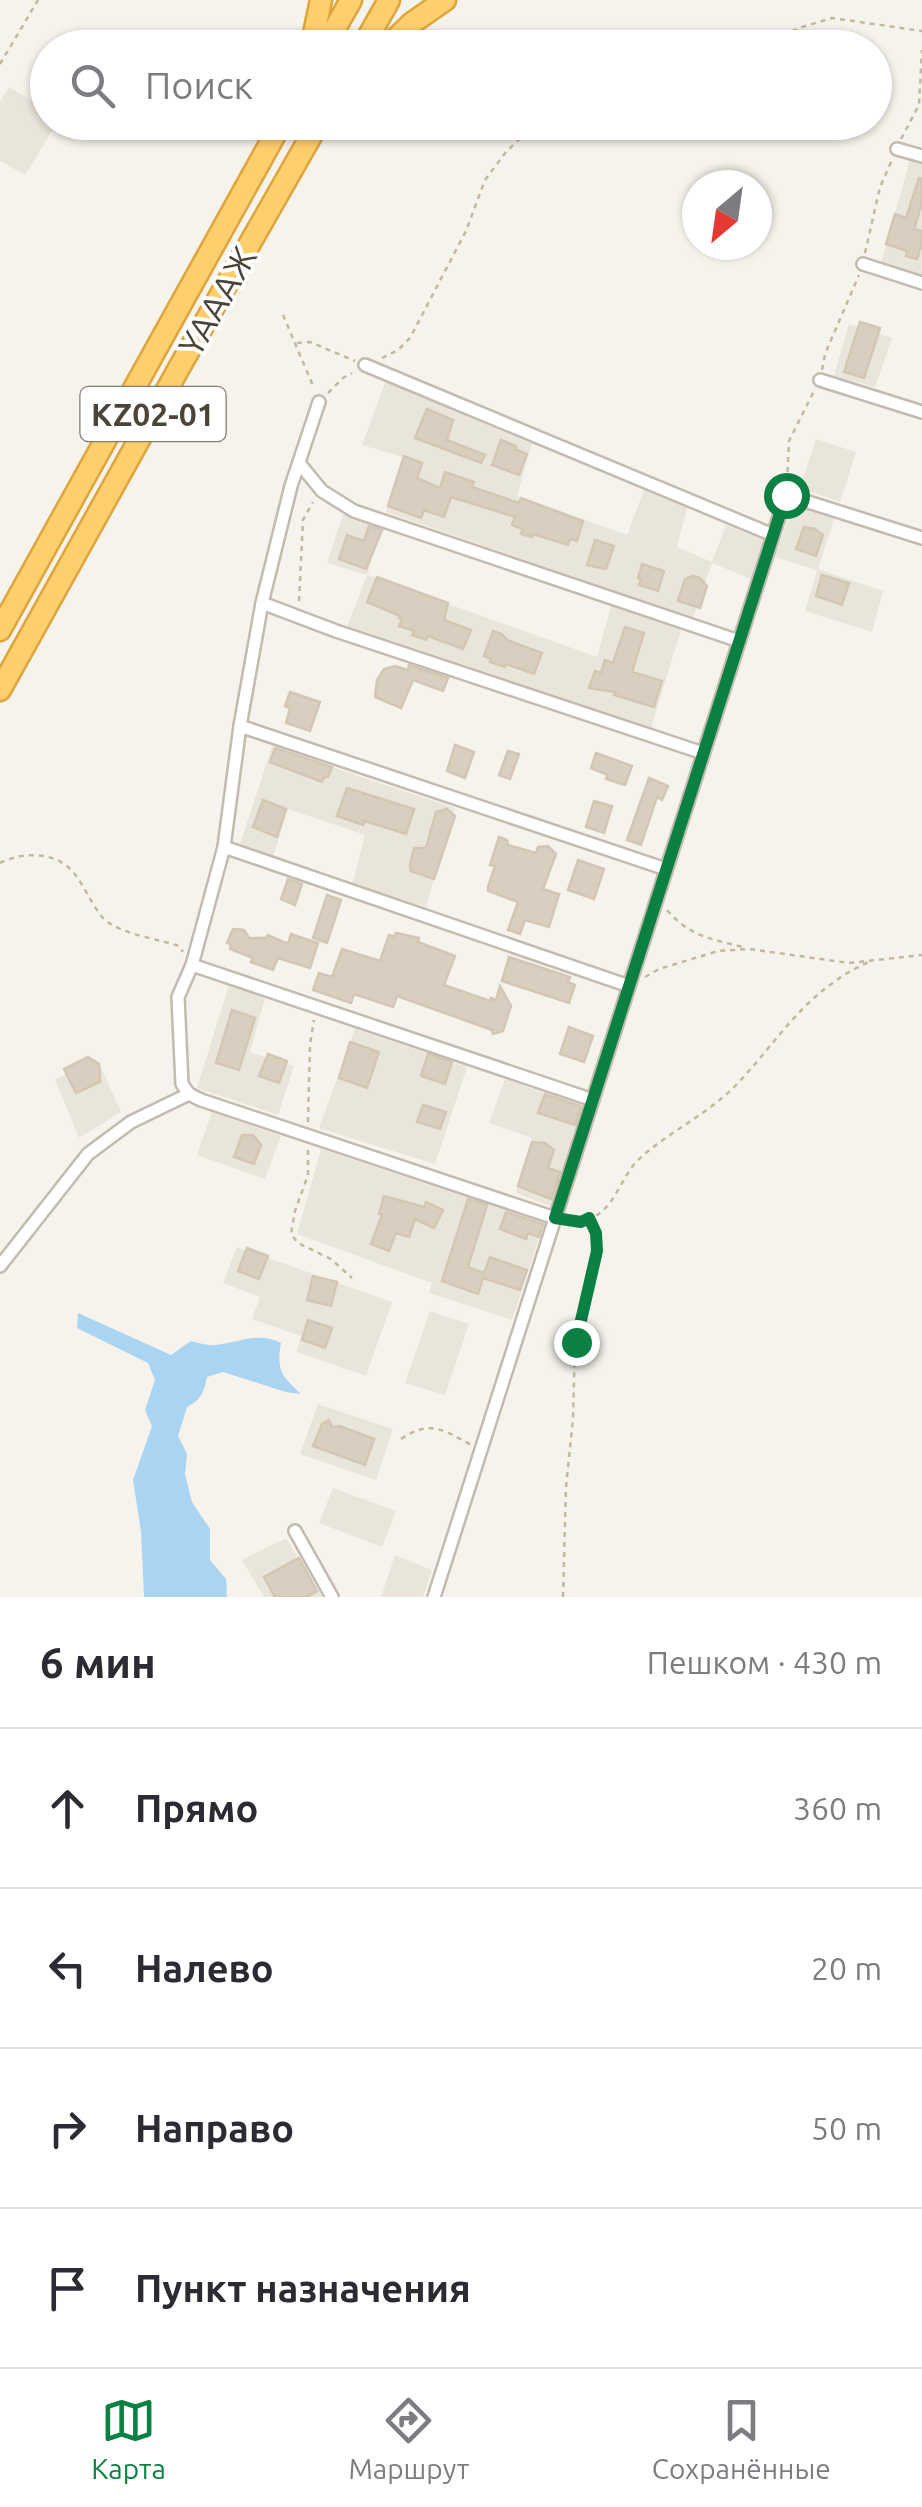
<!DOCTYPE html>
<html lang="ru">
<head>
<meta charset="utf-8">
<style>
  body { margin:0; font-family:Ubuntu,sans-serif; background:#f2f2f3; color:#2b2b33 }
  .compass { position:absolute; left:682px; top:170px; width:90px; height:90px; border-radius:50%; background:#fff; box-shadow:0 2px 8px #0004; rotate:209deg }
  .stop { position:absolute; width:30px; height:30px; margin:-22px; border:8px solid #0b8043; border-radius:50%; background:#fff }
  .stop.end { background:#0b8043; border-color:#fff; box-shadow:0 2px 10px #0008 }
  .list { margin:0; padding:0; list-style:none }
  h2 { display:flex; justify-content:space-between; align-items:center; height:130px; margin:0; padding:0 40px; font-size:42px }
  h2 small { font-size:32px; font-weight:400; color:#7c7c81 }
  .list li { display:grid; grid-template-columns:65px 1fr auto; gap:30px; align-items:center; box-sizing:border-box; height:160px; padding:0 40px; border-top:2px solid #e1e1e2 }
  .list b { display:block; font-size:38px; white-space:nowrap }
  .list em { font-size:32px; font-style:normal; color:#7c7c81 }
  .icon { flex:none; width:55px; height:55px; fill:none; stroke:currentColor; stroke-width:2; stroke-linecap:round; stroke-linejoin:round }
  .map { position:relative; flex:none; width:922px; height:1597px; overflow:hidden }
  .search { position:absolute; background:#fff; box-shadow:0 2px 8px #0004; left:30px; right:30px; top:30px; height:110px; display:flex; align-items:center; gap:25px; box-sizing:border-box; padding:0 35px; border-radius:55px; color:#7c7c81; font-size:38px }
  .sheet { height:770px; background:#fff }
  nav { display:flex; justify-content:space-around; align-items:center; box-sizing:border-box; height:140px; border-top:2px solid #e1e1e2; background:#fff; font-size:28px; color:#7c7c81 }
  nav a { display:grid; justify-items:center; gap:5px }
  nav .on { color:#0b8043 }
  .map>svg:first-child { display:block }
  .residential { fill:#eae5da }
  .water { fill:#a9d4f2 }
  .building { fill:#d8cfc1; stroke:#d3c7b4; stroke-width:2.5 }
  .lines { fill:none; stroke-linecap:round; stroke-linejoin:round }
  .street-casing { stroke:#c2bbae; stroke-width:16 }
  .highway-casing { stroke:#e0a43c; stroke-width:25 }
  .path { stroke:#c4b79f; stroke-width:2.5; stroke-dasharray:5 5; stroke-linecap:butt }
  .street { stroke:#fff; stroke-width:11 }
  .highway { stroke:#ffcf6e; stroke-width:20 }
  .route { stroke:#0b8043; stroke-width:12 }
  .labels { text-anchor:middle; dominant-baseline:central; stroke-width:8; stroke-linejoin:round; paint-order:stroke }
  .shield { fill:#fff; stroke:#817c74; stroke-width:2.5 }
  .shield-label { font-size:32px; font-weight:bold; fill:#4b4439 }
  .street-label { font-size:35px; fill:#4b4439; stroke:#fff }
</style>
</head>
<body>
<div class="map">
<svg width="922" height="1597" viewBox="0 0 922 1597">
  <rect width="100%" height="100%" fill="#f6f3ec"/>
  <g class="residential">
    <polygon points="9,87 47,110 48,122 57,123 25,175 0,161 0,102"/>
    <polygon points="910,160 922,164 922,275 881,262"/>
    <polygon points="849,324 892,338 875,387 834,376"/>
    <polygon points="386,380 532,444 517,496 627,535 644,490 687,508 677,547 712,562 726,525 763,540 751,579 712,563 693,618 386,512 403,457 362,445"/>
    <polygon points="816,439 856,452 840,502 800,488"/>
    <polygon points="793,505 834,519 818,569 883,591 872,632 805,611 817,570 775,557"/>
    <polygon points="343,514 381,527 367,575 597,657 611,606 681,630 651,728 347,627 367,575 327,563"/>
    <polygon points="272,747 455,808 426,907 352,885 365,835 288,809 273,857 239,847"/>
    <polygon points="229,985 265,998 250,1052 294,1066 278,1115 197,1088"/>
    <polygon points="355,1029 467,1067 435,1164 319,1128"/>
    <polygon points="98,1061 121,1112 79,1138 55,1079"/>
    <polygon points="505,1079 582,1106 550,1206 516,1193 532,1138 489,1123"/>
    <polygon points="212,1112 281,1136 265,1179 197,1155"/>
    <polygon points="321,1149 544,1223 512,1320 429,1293 432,1283 297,1234"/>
    <polygon points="237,1247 392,1302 366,1376 297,1352 301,1336 252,1319 260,1297 223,1283"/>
    <polygon points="430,1311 469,1324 445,1395 405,1383"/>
    <polygon points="318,1404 393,1429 376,1480 300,1454"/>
    <polygon points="333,1488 396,1511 382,1547 319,1523"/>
    <polygon points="286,1538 322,1597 264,1597 242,1560"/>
    <polygon points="395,1555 432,1570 423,1597 381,1597"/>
  </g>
  <path class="water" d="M78,1313L171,1355L191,1341C199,1343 208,1346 216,1345C238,1343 259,1331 281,1343C276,1371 282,1376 301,1394L286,1392L223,1372L207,1377C204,1392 201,1400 187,1407L178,1436L187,1454L185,1474L192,1502L210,1529V1560L226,1579L227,1597H144L141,1531L133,1480L152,1426L145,1410L155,1380L148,1363L77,1328Z"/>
  <g class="building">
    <polygon points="919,178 922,179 922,203 914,229 922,231 922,243 917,259 906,256 907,251 886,244 895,214 906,218"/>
    <polygon points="860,322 880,328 864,378 844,372"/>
    <polygon points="427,409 453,420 447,440 485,455 481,463 415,438"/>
    <polygon points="501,440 516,446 515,449 527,454 519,475 492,465"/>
    <polygon points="404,456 422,463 417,478 440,488 445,472 474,482 472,487 519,503 521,498 583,521 577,541 570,539 568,545 533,534 532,537 521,534 523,529 512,525 515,517 451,497 444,517 424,510 421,518 388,506"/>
    <polygon points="369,526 382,530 366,569 339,559 347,535 364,541"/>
    <polygon points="804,527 815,529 823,535 816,556 796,549"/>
    <polygon points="595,540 614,546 606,569 587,565"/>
    <polygon points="642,564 664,571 658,591 639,585 641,579 638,578"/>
    <polygon points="822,575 849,583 842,605 816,596"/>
    <polygon points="693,576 700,578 707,586 700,608 678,601 685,579"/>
    <polygon points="377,577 448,603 444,620 471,630 463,649 428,636 426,640 412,635 414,631 399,626 402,619 399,618 400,616 367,602"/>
    <polygon points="625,627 644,633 632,672 662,681 654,707 614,695 615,692 589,688 595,671 601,673 605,660 613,663"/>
    <polygon points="493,631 502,634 507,640 542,653 534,674 506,664 505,667 490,662 491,659 484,656"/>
    <polygon points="409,665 448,678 443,691 413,680 401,708 375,697 377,680 384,669 395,666 408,670"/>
    <polygon points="290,692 320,702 310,731 286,723 290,708 285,706"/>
    <polygon points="455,745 474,752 465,778 447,771"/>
    <polygon points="275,748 332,767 328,777 324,777 322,782 270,762"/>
    <polygon points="508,751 519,754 510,779 499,775"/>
    <polygon points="596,753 632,766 625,785 606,779 608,775 591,768"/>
    <polygon points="649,778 668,786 662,800 657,797 641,845 627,840"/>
    <polygon points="347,788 414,809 406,834 365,821 363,825 337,816"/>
    <polygon points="263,800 286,809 277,837 253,827"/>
    <polygon points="594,801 612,806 604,833 586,827"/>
    <polygon points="447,809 455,816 434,879 411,871 410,865 414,848 426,848 436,812"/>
    <polygon points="499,837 507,840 508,845 536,853 538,847 548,846 556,854 543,889 559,894 549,927 525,920 520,934 508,930 518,902 488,891 488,887 495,866 490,865"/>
    <polygon points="578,860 604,869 594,899 568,890"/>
    <polygon points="288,879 302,884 295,905 281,899"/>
    <polygon points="327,895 341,900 327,943 313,938"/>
    <polygon points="233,929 244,930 249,938 266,938 268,935 288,944 291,934 318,943 310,968 278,958 273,970 251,962 253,958 230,949 231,945 227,943"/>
    <polygon points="396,933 419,938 418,942 455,956 444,985 490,1001 491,998 496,1000 500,986 511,1006 503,1031 493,1034 492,1030 397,996 393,1007 354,994 351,1003 313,990 319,973 332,977 342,949 380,961 389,935 394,937"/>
    <polygon points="509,957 570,977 568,982 575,985 569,1003 502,981"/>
    <polygon points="232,1010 255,1018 239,1070 216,1063"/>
    <polygon points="569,1027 593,1036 584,1062 560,1054"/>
    <polygon points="350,1042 379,1052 367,1088 339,1078"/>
    <polygon points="268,1054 287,1061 279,1083 259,1076"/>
    <polygon points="428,1054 452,1062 445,1084 421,1076"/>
    <polygon points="88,1057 99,1064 100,1082 76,1093 64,1069"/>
    <polygon points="545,1094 581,1106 575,1125 538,1113"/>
    <polygon points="423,1105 446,1112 440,1129 417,1122"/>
    <polygon points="242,1135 253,1135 261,1145 254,1164 234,1157"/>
    <polygon points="532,1142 545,1143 554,1150 548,1168 560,1172 551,1199 518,1186"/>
    <polygon points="384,1196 424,1207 426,1202 443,1210 434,1228 415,1219 409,1237 396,1233 389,1251 371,1244 382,1215 379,1214"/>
    <polygon points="468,1199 487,1205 468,1267 484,1273 490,1257 527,1270 520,1290 483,1278 478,1294 442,1281"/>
    <polygon points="506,1212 543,1224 539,1237 528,1233 526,1239 500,1229"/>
    <polygon points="247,1248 268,1256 259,1279 238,1271"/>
    <polygon points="313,1276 337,1282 331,1306 307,1300"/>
    <polygon points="308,1320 332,1328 325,1348 302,1340"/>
    <polygon points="329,1420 332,1427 340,1426 374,1439 365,1465 313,1446 322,1424"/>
    <polygon points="299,1558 317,1591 307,1597 275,1597 264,1577"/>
  </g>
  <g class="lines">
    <g class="street-casing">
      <g id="street">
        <polyline points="897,149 922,156"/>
        <polyline points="863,264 922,283"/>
        <polyline points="365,365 773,535"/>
        <polyline points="820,380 922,412"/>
        <polyline points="319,402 291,486 262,603 240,726 224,847 192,965 178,997 182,1084 189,1094 201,1100 555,1218"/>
        <polyline points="299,463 322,491 354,511 739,641"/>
        <polyline points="262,603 336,631 703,753"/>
        <polyline points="240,726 666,869"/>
        <polyline points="224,847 629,986"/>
        <polyline points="192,965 593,1100"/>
        <polyline points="0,1266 88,1154 131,1122 189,1094"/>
        <polyline points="295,1531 332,1597"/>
        <polyline points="434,1597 786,495 922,538"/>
      </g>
    </g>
    <g class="highway-casing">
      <g id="highway">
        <polyline points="311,48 321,0"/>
        <polyline points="324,48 351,0"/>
        <polyline points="362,48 389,0"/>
        <polyline points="386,48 412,23 445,0"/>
        <polyline points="0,630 282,122"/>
        <polyline points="0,690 179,368 319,122"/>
      </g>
    </g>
    <g class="path">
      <polyline points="756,48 799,28 832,18 922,31"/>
      <polyline points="0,64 38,0"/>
      <polyline points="901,139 919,105 922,50"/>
      <polyline points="865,253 880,187 892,160"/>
      <polyline points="283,315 314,388"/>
      <polyline points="297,343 310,342 355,361"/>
      <polyline points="382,358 398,350 410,338 466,231 485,180 506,152 529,130 549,122"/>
      <polyline points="822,370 825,354 859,275"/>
      <polyline points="328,393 343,378 352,373"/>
      <polyline points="787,482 789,441 814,391"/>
      <polyline points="299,601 303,520 313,502"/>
      <path d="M0,863C19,853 50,851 68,867C83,880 90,904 104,919C120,934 158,939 179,946L183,952"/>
      <path d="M667,910C689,936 711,939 743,947"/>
      <polyline points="645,977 659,969 718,951 749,949 849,963 922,955"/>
      <polyline points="308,1122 310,1044 314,1020"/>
      <polyline points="308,1150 308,1175 295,1211 291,1234 298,1243 331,1259 352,1278"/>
      <path d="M567,1220C579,1221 586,1221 597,1215C616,1203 622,1176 638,1160C668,1132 707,1115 736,1085C770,1050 796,1007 837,980C847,972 859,967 870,961"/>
      <path d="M401,1439C429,1420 443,1429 471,1445"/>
      <polyline points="563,1597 566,1487 573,1419 575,1342 597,1251 596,1233 589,1218"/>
    </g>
    <use href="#street" class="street"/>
    <use href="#highway" class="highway"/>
  </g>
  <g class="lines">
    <polyline class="route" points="576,1342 597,1251 596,1233 589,1218 581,1222 555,1218 786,495"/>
  </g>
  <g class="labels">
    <rect class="shield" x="80.5" y="387" width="145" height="54" rx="8"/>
    <g class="shield-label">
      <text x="153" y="414">KZ02-01</text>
    </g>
    <g class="street-label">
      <text transform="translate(217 301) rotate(-60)">ҮАААЖ</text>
    </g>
  </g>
</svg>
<svg class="compass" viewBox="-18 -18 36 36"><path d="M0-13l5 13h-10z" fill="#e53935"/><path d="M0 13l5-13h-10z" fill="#7c7c81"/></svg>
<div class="stop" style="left:786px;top:495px"></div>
<div class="stop end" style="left:576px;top:1342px"></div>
<div class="search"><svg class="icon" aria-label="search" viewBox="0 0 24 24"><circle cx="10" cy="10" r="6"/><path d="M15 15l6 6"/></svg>Поиск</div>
</div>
<section class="sheet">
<h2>6 мин<small>Пешком · 430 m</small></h2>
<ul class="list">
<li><svg class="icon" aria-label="ahead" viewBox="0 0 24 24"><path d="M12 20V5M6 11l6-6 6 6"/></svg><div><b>Прямо</b></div><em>360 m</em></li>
<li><svg class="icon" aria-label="left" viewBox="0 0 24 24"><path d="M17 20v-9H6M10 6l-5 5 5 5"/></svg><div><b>Налево</b></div><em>20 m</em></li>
<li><svg class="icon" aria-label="right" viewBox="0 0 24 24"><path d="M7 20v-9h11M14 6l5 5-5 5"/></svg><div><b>Направо</b></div><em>50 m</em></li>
<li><svg class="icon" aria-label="arrive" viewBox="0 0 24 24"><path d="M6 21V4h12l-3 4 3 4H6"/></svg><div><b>Пункт назначения</b></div></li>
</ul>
</section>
<nav>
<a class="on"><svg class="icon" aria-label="map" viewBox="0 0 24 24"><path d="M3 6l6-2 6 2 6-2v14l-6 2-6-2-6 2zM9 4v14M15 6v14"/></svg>Карта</a>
<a><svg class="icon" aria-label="directions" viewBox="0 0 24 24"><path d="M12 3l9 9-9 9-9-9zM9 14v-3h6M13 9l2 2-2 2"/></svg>Маршрут</a>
<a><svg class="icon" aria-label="saved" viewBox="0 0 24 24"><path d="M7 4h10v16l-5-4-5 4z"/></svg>Сохранённые</a>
</nav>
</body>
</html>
